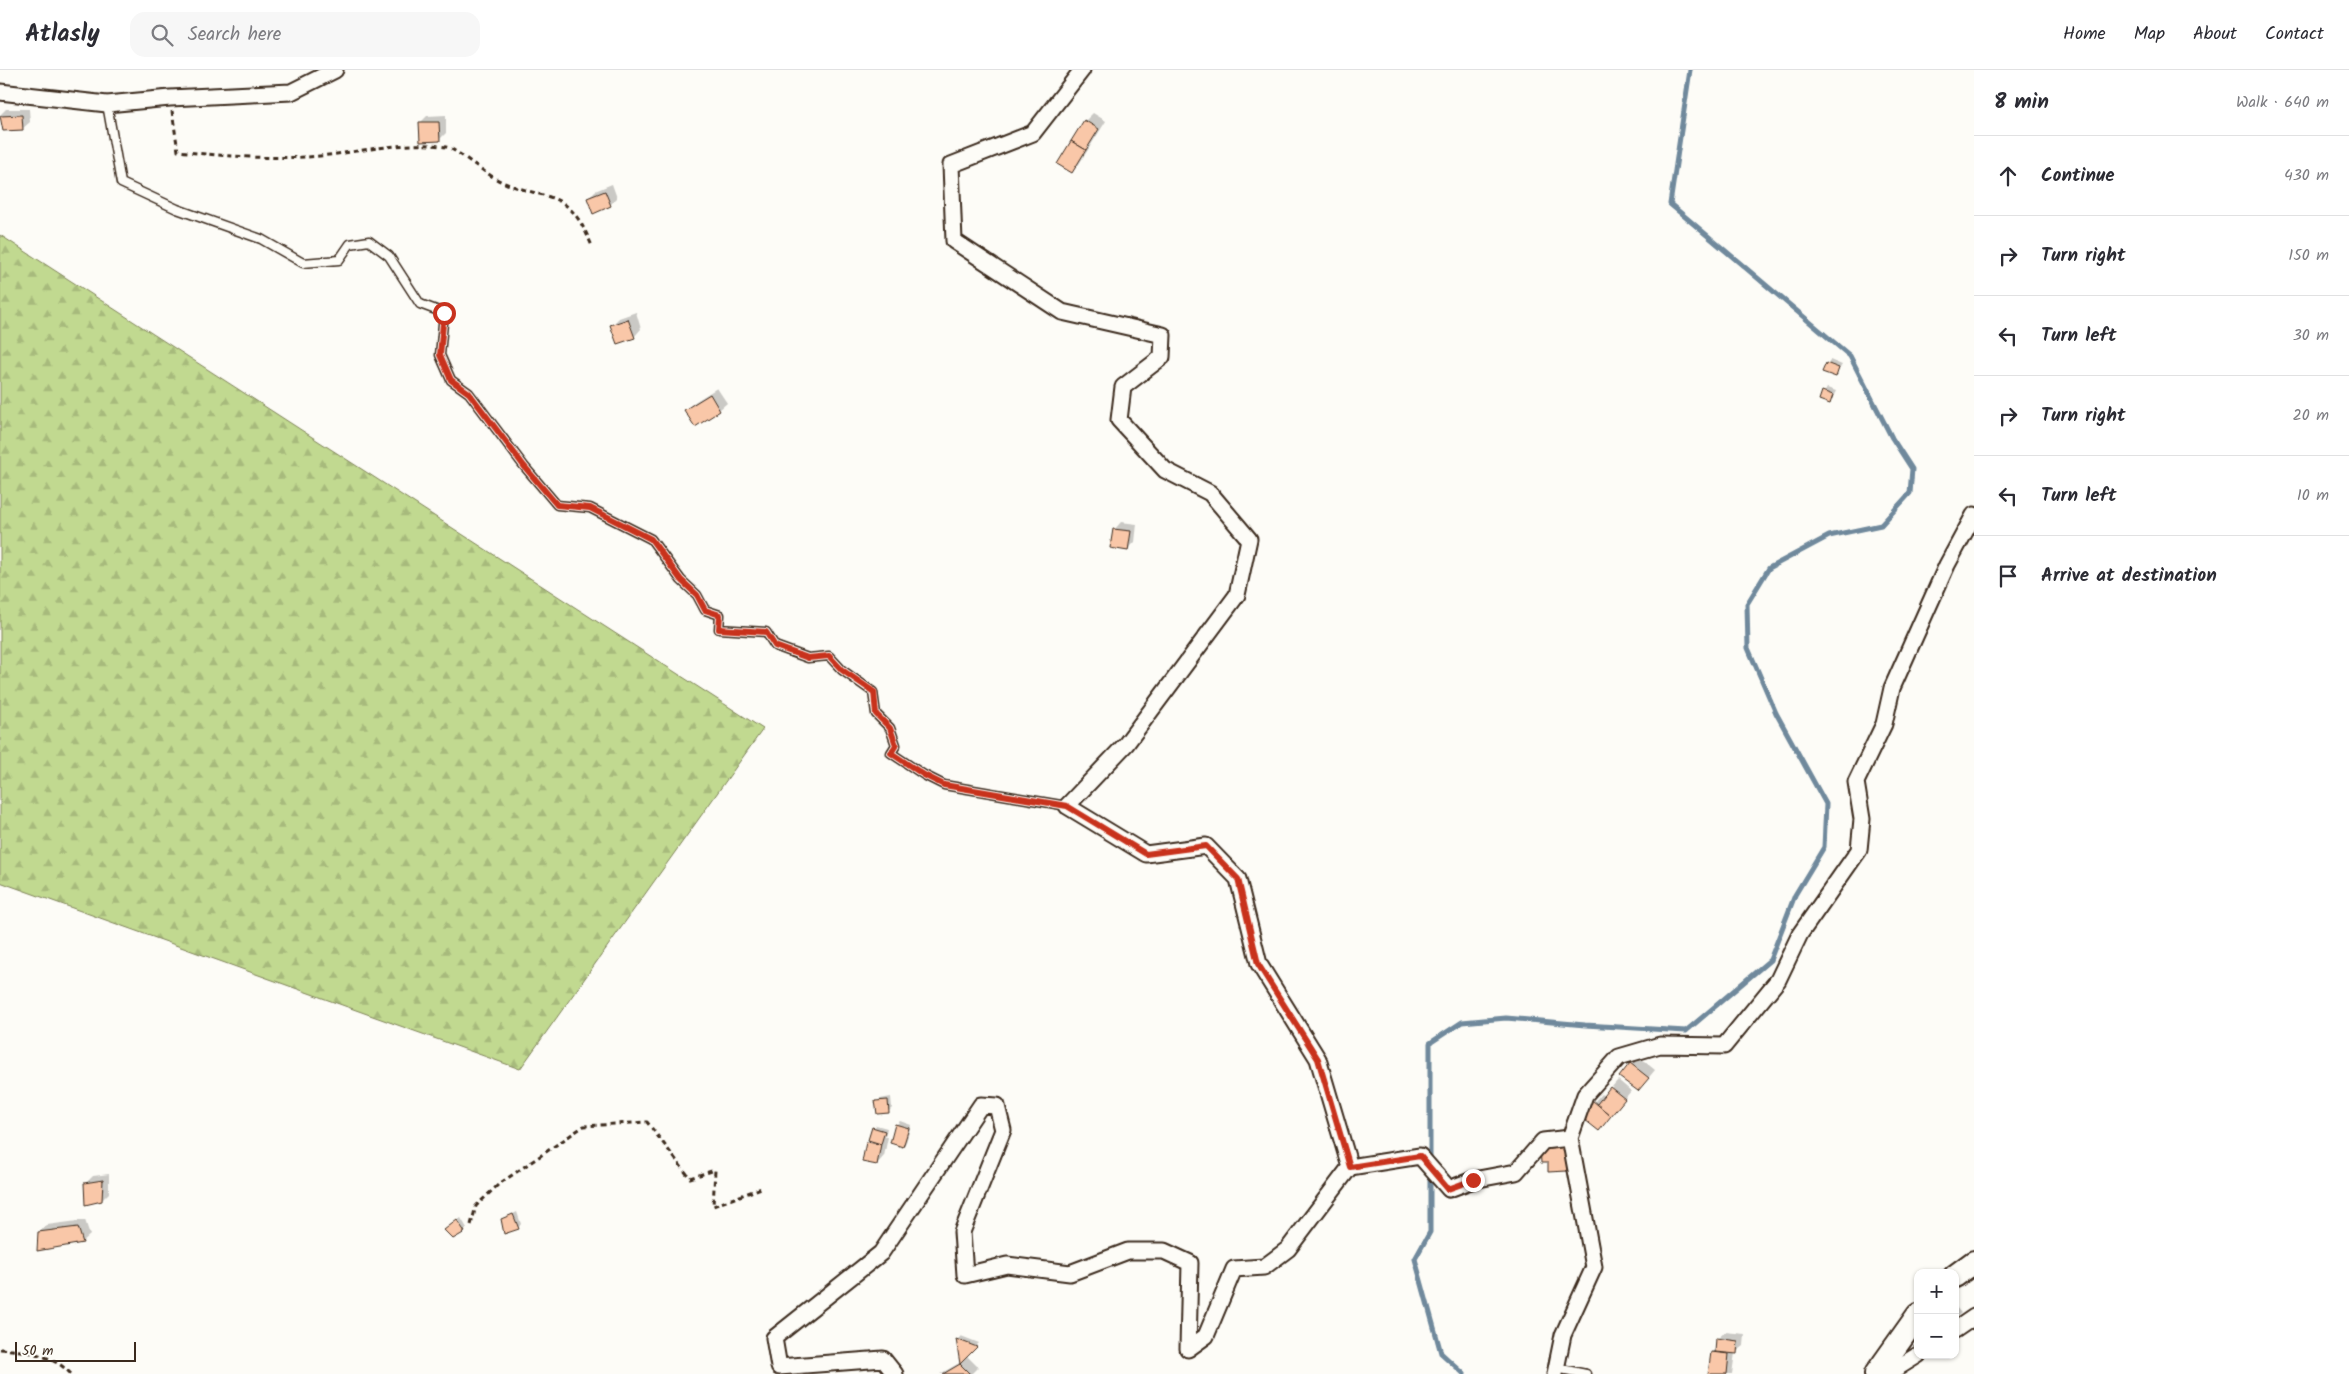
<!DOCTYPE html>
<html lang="en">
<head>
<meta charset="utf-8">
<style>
  body { margin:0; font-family:Kalam,sans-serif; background:#f7f7f7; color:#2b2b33 }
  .controls { position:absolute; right:15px; bottom:15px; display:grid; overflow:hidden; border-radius:10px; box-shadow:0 1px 4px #0004 }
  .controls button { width:45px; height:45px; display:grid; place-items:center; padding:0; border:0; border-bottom:1px solid #e1e1e2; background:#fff; color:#2b2b33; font:25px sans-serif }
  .scale { position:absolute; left:15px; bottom:12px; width:121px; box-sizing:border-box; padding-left:5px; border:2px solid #3b2a1e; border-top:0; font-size:14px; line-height:18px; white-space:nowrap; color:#3b2a1e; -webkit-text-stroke:4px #fdfcf7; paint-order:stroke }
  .stop { position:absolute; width:15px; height:15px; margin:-11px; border:4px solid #c8321e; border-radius:50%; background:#fff }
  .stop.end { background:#c8321e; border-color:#fff; box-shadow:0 1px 5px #0008 }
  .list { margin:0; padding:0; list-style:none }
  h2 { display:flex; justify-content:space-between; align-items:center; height:65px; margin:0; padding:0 20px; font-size:21px }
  h2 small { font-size:16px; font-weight:400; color:#7c7c81 }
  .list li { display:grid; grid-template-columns:32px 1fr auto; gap:15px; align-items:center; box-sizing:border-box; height:80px; padding:0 20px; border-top:1px solid #e1e1e2 }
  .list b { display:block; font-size:19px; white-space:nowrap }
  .list em { font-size:16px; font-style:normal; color:#7c7c81 }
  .icon { flex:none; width:28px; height:28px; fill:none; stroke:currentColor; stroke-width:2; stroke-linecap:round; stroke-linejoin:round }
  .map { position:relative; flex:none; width:1974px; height:1304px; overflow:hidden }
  header { display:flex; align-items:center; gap:30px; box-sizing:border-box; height:70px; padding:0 25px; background:#fff; border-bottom:1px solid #e1e1e2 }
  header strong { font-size:24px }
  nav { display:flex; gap:28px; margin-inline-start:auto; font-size:18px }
  .search { width:350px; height:45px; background:#f7f7f7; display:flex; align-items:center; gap:12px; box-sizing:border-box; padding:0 18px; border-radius:15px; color:#7c7c81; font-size:19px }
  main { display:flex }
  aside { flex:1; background:#fff }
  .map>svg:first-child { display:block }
  .forest { fill:url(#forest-firs); stroke:#7e8257 }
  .shadow { fill:#0003 }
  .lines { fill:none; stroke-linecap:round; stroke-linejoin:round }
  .stream { stroke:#6f899c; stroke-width:5 }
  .building { fill:#f9c7a8; stroke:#3b2a1e }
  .lane-casing { stroke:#3b2a1e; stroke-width:11 }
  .street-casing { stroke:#3b2a1e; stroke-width:19 }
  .secondary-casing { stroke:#3b2a1e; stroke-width:26 }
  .path { stroke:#3b2a1e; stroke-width:3; stroke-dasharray:5 4; stroke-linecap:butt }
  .lane { stroke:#fdfcf7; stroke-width:8 }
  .street { stroke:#fdfcf7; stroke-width:15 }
  .secondary { stroke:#fdfcf7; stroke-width:22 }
  .route { stroke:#c8321e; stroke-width:6 }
</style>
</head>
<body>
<header>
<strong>Atlasly</strong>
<div class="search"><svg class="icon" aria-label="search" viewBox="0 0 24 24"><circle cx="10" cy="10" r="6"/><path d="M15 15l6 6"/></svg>Search here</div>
<nav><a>Home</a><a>Map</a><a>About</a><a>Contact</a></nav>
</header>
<main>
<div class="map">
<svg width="1974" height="1304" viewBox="0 0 1974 1304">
  <defs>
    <pattern id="forest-firs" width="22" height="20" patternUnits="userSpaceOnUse" patternTransform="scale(1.25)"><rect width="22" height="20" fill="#c1d990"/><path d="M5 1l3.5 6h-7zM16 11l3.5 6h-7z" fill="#a7ba7c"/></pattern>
  </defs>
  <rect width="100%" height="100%" fill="#fdfcf7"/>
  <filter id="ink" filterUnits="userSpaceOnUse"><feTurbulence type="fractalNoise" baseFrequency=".02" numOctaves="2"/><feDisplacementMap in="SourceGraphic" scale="10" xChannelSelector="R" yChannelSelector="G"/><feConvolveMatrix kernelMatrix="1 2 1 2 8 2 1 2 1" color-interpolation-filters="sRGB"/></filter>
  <g filter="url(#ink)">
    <polygon class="forest" points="0,165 763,659 520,999 0,812"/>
    <g class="shadow">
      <polygon points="6,39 29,39 30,52 22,59 4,60 0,45"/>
      <polygon points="1093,43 1106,51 1079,94 1072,102 1059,94 1085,51"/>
      <polygon points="446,45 446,63 439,70 420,53 427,46"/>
      <polygon points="612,114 617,128 610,135 588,128 595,121"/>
      <polygon points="636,242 641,259 634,267 612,255 619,248"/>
      <polygon points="1830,290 1842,295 1835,306 1827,294"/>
      <polygon points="717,318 727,333 719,340 686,340 693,333"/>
      <polygon points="1827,318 1836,321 1830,333 1821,329"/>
      <polygon points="1121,452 1137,454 1135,472 1127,480 1114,460"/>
      <polygon points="1638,986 1655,1000 1645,1012 1621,1006"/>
      <polygon points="1618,1010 1631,1021 1599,1060 1582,1046 1601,1024 1604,1026"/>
      <polygon points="891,1027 892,1038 889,1041 877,1032 880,1029"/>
      <polygon points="900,1051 911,1055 906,1072 903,1076 896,1055"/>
      <polygon points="876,1055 887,1058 885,1067 888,1067 884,1086 877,1094 867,1072"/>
      <polygon points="109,1104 109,1123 102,1130 85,1114 93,1106"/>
      <polygon points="517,1142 521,1154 518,1158 502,1150"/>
      <polygon points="461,1148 467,1158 464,1161 449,1157"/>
      <polygon points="85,1150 90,1165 82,1172 39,1162 47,1155"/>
      <polygon points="1955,1236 1961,1243 1955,1248"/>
      <polygon points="1725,1262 1745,1264 1744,1276 1735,1283 1732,1304 1709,1304 1712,1282 1716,1278 1717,1269"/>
      <polygon points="961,1266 979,1273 963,1289 968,1287 978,1297 971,1304 940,1304 961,1292 958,1269"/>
    </g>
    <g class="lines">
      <g class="stream">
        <polyline points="1430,1090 1430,973 1462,952 1506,948 1585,955 1686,961 1770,890 1795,825 1824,777 1826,734 1776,643 1748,578 1747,534 1769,498 1829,466 1881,455 1910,423 1912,399 1892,368 1850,286 1670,134 1690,0"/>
        <polyline points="1430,1101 1430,1162 1415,1189 1441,1283 1464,1304"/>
      </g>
    </g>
    <g class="building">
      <polygon points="22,45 23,60 3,61 0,46"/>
      <polygon points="1084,50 1099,59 1086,80 1071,71"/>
      <polygon points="419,52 439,52 440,71 420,72"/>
      <polygon points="1071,71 1086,80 1072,103 1057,94"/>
      <polygon points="605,121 611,136 593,144 587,128"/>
      <polygon points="628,249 635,268 617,274 610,255"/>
      <polygon points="1826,293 1839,298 1836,307 1822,302"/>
      <polygon points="1822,321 1833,325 1830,334 1819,330"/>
      <polygon points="710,324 720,341 695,357 684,340"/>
      <polygon points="1113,459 1131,461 1128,481 1110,478"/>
      <polygon points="1630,993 1649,1008 1638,1021 1619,1007"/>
      <polygon points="1610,1017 1625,1029 1611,1046 1597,1034"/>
      <polygon points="888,1030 889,1043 877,1044 875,1031"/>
      <polygon points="1592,1030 1611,1046 1599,1061 1580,1046"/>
      <polygon points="895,1054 909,1058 903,1077 890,1073"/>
      <polygon points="872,1057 885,1061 881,1074 868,1070"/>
      <polygon points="866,1072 881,1074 877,1095 862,1092"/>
      <polygon points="1565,1074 1567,1101 1548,1102 1548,1093 1541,1093 1540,1076"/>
      <polygon points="103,1110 102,1131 85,1135 84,1113"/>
      <polygon points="513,1144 519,1159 504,1164 501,1149"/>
      <polygon points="457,1150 465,1162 453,1169 444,1160"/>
      <polygon points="78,1157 83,1173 37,1181 38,1162"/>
      <polygon points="1716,1268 1738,1271 1737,1284 1715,1282"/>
      <polygon points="956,1269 977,1277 960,1294"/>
      <polygon points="1711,1282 1729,1284 1727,1304 1708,1304"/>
      <polygon points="960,1294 970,1304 943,1304"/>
    </g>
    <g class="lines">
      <g class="lane-casing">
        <g id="lane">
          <polyline points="107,34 121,113 177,139 261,169 303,193 339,190 350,174 369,171 389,186 420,234 444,243 440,285 451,310 469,323 524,396 557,435 590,438 651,469 681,510 697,525 705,540 720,545 719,559 766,562 775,576 808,588 829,586 842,600 873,622 876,644 890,658 896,675 891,683 924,705 944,715 1067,736"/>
          <polyline points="1556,1298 1586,1304"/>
        </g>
      </g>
      <g class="street-casing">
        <g id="street">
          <polyline points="1082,0 1033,63 951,95 954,171 1062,242 1163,265 1162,287 1123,317 1119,350 1165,400 1210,423 1249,469 1237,525 1126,674 1067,736 1146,784 1206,776 1238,809 1259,894 1318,989 1350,1097 1420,1086 1449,1119 1473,1110 1516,1102 1543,1071 1570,1068"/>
          <polyline points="0,22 107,34 170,28 291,22 335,0"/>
          <polyline points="1955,1260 1974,1247"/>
          <polyline points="895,1304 883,1289 779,1297 774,1268 881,1183 981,1035 997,1036 1003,1060 962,1162 965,1205 1007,1195 1070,1203 1128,1181 1164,1181 1190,1193 1188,1279 1206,1266 1234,1199 1264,1197 1288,1179 1350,1097"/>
          <polyline points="1555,1304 1563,1265 1594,1197 1570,1068 1585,1025 1619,987 1660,975 1724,976 1778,910 1800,864 1859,780 1862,749 1856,712 1884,654 1892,618 1947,495 1974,445"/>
          <polyline points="1876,1304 1897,1298 1918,1285"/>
        </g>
      </g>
      <g class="secondary-casing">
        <g id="secondary">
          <polyline points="1955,1206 1974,1192"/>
          <polyline points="1876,1304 1918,1245"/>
        </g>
      </g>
      <g class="path">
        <path d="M172,41L178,81C220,86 264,89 306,87C350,85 402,69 446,77C457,79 489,108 507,114C556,132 569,121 592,176"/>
        <polyline points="471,1155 476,1136 499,1114 584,1056 647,1052 690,1108 715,1100 713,1136 764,1117"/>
        <path d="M0,1279C26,1281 52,1284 71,1304"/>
      </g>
      <use href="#lane" class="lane"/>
      <use href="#street" class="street"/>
      <use href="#secondary" class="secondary"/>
    </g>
  </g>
  <g class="lines" filter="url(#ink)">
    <polyline class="route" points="444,243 440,285 451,310 469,323 524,396 557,435 590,438 651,469 681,510 697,525 705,540 720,545 719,559 766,562 775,576 808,588 829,586 842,600 874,622 876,644 890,658 896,675 891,683 924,705 944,715 1067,736 1146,784 1206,776 1238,809 1258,894 1318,989 1350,1097 1420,1086 1448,1119 1473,1110"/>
  </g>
</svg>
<div class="controls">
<button>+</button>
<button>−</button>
</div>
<div class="scale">50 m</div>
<div class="stop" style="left:444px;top:243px"></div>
<div class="stop end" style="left:1473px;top:1110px"></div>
</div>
<aside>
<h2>8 min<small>Walk · 640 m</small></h2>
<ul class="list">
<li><svg class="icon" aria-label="ahead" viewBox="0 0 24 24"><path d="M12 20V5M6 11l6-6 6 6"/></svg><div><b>Continue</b></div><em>430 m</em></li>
<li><svg class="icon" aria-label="right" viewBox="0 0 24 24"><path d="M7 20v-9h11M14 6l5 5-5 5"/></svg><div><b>Turn right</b></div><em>150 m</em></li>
<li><svg class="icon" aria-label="left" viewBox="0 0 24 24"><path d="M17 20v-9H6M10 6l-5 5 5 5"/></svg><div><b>Turn left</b></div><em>30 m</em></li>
<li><svg class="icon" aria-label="right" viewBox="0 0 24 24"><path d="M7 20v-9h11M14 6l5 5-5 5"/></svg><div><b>Turn right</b></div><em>20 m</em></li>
<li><svg class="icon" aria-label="left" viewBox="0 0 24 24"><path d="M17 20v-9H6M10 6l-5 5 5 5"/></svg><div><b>Turn left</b></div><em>10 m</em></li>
<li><svg class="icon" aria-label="arrive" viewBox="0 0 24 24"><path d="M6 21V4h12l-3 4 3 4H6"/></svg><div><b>Arrive at destination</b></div></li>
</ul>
</aside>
</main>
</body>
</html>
